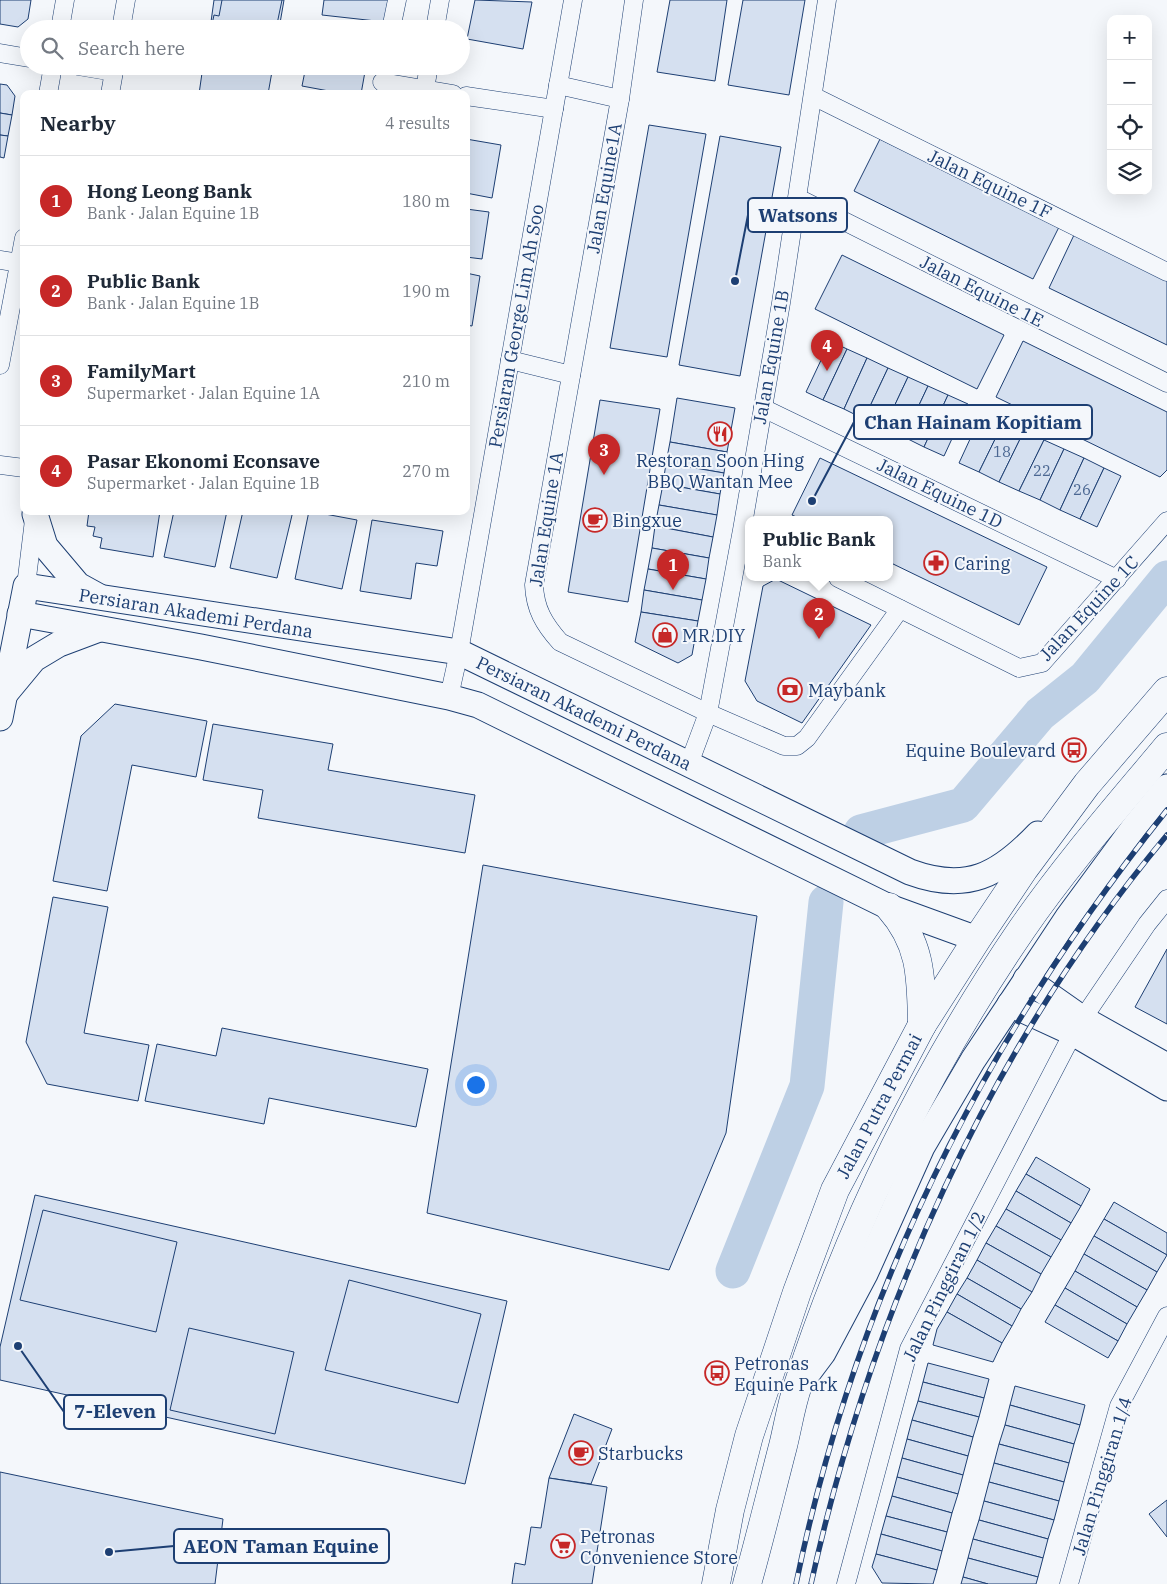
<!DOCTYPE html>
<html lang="en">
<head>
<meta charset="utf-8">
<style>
  body { margin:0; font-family:"IBM Plex Serif",serif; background:#f6f6f7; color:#1f2937 }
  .controls { position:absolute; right:15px; top:15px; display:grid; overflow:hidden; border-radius:10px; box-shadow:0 5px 20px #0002 }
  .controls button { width:45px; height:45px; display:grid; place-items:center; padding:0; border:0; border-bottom:1px solid #e0e1e3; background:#fff; color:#1f2937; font:25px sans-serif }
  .you { position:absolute; left:475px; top:1084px; width:18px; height:18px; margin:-12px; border:4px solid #fff; border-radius:50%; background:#1a73e8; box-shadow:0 0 0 8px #1a73e833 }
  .badge { display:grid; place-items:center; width:32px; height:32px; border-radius:50%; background:#c62828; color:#fff; font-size:16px; font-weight:700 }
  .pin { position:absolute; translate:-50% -41px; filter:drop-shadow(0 1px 2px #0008) }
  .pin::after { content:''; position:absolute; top:26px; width:18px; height:15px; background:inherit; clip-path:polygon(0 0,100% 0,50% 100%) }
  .popup { position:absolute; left:745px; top:516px; width:148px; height:65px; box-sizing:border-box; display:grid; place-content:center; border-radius:10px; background:#fff; filter:drop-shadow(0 1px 4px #0005); font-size:16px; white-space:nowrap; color:#747a83 }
  .popup b { font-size:19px; color:#1f2937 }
  .popup::after { content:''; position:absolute; left:50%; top:100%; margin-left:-10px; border:10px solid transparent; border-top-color:#fff }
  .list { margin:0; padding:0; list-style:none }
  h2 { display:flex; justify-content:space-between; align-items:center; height:65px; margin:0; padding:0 20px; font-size:21px }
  h2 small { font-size:16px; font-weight:400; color:#747a83 }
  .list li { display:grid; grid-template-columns:32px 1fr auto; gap:15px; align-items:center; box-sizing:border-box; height:90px; padding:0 20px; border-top:1px solid #e0e1e3 }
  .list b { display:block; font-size:19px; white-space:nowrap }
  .list p { margin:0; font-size:16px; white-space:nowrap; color:#747a83 }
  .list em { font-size:16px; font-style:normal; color:#747a83 }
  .icon { flex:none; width:28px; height:28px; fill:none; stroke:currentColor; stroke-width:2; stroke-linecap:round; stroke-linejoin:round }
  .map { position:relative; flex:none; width:1167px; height:1584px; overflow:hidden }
  .search { position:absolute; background:#fff; box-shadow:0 5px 20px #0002; left:20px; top:20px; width:450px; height:55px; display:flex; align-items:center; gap:12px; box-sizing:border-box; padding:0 18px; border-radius:28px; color:#747a83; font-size:19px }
  .panel { position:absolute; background:#fff; box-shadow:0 5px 20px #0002; left:20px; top:90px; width:450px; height:425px; border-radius:10px }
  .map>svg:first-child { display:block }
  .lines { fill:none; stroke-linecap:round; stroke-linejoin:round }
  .river { stroke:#bed0e5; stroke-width:35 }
  .building { fill:#d5e0f0; stroke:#1d3f73 }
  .street-casing { stroke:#1d3f73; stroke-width:19 }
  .secondary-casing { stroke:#1d3f73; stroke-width:27 }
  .primary-casing { stroke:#1d3f73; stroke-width:29 }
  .street { stroke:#f4f7fb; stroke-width:18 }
  .secondary { stroke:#f4f7fb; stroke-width:25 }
  .primary { stroke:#f4f7fb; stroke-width:28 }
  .rail-casing { stroke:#1d3f73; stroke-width:5.5 }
  .rail { stroke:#f4f7fb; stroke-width:4; stroke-dasharray:11; stroke-linecap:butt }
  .labels { text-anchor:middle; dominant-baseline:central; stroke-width:4; stroke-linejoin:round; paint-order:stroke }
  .number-label { font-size:15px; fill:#4b6792 }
  .street-label { font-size:18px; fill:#1d3f73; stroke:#f4f7fb }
  .poi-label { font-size:18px; fill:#1d3f73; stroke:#f4f7fb; text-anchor:start }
  .leader { fill:none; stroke:#1d3f73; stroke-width:2 }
  .callout-dot { fill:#1d3f73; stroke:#f4f7fb; stroke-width:2 }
  .callout { fill:#f4f7fb; stroke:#1d3f73; stroke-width:2 }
  .callout-label { font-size:19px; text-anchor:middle; font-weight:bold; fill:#1d3f73 }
</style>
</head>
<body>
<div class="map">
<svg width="1167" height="1584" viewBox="0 0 1167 1584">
  <rect width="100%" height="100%" fill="#f4f7fb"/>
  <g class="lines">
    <g class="river">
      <polyline points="861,832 963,805 1040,714 1085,678 1167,578"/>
      <polyline points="733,1271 807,1086 826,902"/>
    </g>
  </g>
  <g class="building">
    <polygon points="0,0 31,0 28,19 18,27 0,24"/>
    <polygon points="214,0 284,0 279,29 210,29"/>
    <polygon points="222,0 282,0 276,29 211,29 214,15 219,16"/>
    <polygon points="324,0 388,0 385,22 322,15"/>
    <polygon points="475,0 532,2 523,49 467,39"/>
    <polygon points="670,0 727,0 715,81 657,72"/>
    <polygon points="743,0 805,0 789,95 728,85"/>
    <polygon points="203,66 273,66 268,94 199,94"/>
    <polygon points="306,66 366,66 361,94 345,94 302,86"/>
    <polygon points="0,84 7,85 15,96 12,115 0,113"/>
    <polygon points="0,113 12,115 8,136 0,135"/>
    <polygon points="649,125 706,134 667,357 610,348"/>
    <polygon points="0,135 8,136 4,158 0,157"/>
    <polygon points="720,136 781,147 740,376 679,365"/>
    <polygon points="466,139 501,145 492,198 466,193"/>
    <polygon points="880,139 1059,227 1033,279 854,191"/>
    <polygon points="466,209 489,212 482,259 466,257"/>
    <polygon points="1074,235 1167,279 1167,345 1049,288"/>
    <polygon points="842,255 1004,335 977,389 815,309"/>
    <polygon points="466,273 480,276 472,326 466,325"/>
    <polygon points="830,341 847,349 823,400 806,392"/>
    <polygon points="1023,341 1167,412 1167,470 1160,477 996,397"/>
    <polygon points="847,349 867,358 844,409 823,400"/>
    <polygon points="867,358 888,368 864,419 844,409"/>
    <polygon points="888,368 908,377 884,428 864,419"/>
    <polygon points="908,377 928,386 904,437 884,428"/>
    <polygon points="928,386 948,395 924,447 904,437"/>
    <polygon points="948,395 968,404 944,456 924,447"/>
    <polygon points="677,398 735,408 727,452 670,442"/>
    <polygon points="600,400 660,409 628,602 568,592"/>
    <polygon points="983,411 1004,421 979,472 959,463"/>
    <polygon points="1004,421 1024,431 999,482 979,472"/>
    <polygon points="1024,431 1044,440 1019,491 999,482"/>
    <polygon points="1044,440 1064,449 1040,500 1019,491"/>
    <polygon points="670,442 727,452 724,473 666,463"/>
    <polygon points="1064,449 1084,458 1060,510 1040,500"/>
    <polygon points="820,458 1047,567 1019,625 889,562 889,520 803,520 792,515"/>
    <polygon points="1084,458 1104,468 1080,519 1060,510"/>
    <polygon points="666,463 724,473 720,494 663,484"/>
    <polygon points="1104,468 1121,476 1097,527 1080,519"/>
    <polygon points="663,484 720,494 717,515 659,505"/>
    <polygon points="659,505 717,515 713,537 655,526"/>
    <polygon points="89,511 160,511 153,557 100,548 102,538 93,536 95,527 87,526"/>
    <polygon points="174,511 227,511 215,567 164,557"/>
    <polygon points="243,511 293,511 277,578 230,568"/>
    <polygon points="309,511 357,520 342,589 295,579"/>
    <polygon points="372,520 443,531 437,566 416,563 411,599 360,591"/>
    <polygon points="655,526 713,537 709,558 652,548"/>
    <polygon points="652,548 709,558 706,579 648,569"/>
    <polygon points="648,569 706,579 702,600 644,590"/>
    <polygon points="776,579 871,625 802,723 757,701 745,681 763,586"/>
    <polygon points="644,590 702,600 698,621 641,612"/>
    <polygon points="641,612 698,621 692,655 678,663 635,642"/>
    <polygon points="115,704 207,721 196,777 132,765 107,891 53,881 81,736"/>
    <polygon points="213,724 333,744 328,770 475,795 465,853 258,818 263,790 203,780"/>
    <polygon points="483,865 757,916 726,1133 669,1270 427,1213"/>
    <polygon points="53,897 108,907 84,1033 149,1045 138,1101 47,1084 26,1042"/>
    <polygon points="1167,949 1167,1024 1135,1007"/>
    <polygon points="222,1028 428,1069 416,1127 269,1098 264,1124 145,1101 157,1044 216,1056"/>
    <polygon points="1036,1157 1090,1189 1081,1206 1026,1174"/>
    <polygon points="1026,1174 1081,1206 1071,1223 1016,1191"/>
    <polygon points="1016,1191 1071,1223 1061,1240 1006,1209"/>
    <polygon points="35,1195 507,1301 465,1484 0,1380 0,1347"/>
    <polygon points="1114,1202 1167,1233 1167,1255 1104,1219"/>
    <polygon points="1006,1209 1061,1240 1051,1257 996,1226"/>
    <polygon points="43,1210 177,1242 156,1332 20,1300"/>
    <polygon points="1104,1219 1167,1255 1157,1272 1094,1236"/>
    <polygon points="996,1226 1051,1257 1041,1274 986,1243"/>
    <polygon points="1094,1236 1157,1272 1147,1290 1084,1254"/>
    <polygon points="986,1243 1041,1274 1032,1292 977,1260"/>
    <polygon points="1084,1254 1147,1290 1137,1307 1075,1271"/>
    <polygon points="977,1260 1032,1292 1021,1309 967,1278"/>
    <polygon points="1075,1271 1137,1307 1127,1324 1065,1288"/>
    <polygon points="967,1278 1021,1309 1012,1326 957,1294"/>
    <polygon points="349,1280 481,1314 458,1403 325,1370"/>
    <polygon points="1065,1288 1127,1324 1118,1341 1055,1305"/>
    <polygon points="957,1294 1012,1326 1002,1343 947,1312"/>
    <polygon points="1055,1305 1118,1341 1108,1358 1045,1322"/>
    <polygon points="947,1312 1002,1343 993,1362 933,1345 937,1329"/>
    <polygon points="189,1328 294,1352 275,1434 170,1410"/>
    <polygon points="928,1363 989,1379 984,1398 923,1382"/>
    <polygon points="923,1382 984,1398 979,1417 918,1401"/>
    <polygon points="1015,1386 1085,1405 1080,1425 1010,1405"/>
    <polygon points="918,1401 979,1417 973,1437 912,1420"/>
    <polygon points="1010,1405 1080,1425 1074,1444 1005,1425"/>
    <polygon points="574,1414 612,1429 591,1484 549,1478"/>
    <polygon points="912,1420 973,1437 968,1456 907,1439"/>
    <polygon points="1005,1425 1074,1444 1069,1463 999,1444"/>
    <polygon points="907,1439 968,1456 963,1475 902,1458"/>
    <polygon points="999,1444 1069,1463 1064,1482 994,1463"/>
    <polygon points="902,1458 963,1475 958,1494 897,1477"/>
    <polygon points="994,1463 1064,1482 1059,1501 989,1482"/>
    <polygon points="0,1472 223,1519 215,1584 0,1584"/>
    <polygon points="897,1477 958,1494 952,1513 892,1496"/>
    <polygon points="549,1478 607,1487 592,1584 512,1584 515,1563 525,1565 531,1527 541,1528"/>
    <polygon points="989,1482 1059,1501 1054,1520 984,1501"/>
    <polygon points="892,1496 952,1513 947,1532 886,1516"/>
    <polygon points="1167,1500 1167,1537 1149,1514"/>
    <polygon points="984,1501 1054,1520 1048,1539 979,1520"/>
    <polygon points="886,1516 947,1532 942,1551 881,1534"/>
    <polygon points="979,1520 1048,1539 1043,1558 973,1539"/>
    <polygon points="881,1534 942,1551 937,1570 876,1554"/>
    <polygon points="973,1539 1043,1558 1038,1577 968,1558"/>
    <polygon points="876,1554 937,1570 933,1584 882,1583 872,1567"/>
    <polygon points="968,1558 1038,1577 1036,1584 988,1584 963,1577"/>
    <polygon points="963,1577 988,1584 961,1584"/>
  </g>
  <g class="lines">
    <g class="street-casing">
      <g id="street">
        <path d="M634,0L620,99L534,585C535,609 544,624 560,642L708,713L784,746H797L807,738L900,609"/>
        <polyline points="60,29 65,0"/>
        <polyline points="121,29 126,0"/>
        <polyline points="391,29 397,0"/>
        <polyline points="435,29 440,0"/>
        <polyline points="0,53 29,58"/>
        <polyline points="78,66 114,72"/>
        <polyline points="382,82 453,94"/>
        <polyline points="558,85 620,99"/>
        <polyline points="48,94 53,66"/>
        <polyline points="110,94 115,66"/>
        <polyline points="424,94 429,66"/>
        <polyline points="466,96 554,109"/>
        <polyline points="813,96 1167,272"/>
        <polyline points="798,198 1167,383"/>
        <polyline points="0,260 19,263"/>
        <polyline points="510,360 571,375"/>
        <polyline points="0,365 24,238"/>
        <polyline points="763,408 1117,579"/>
        <polyline points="0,465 24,468"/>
        <polyline points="838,578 1019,668 1042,663 1167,521"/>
        <polyline points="26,586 34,520"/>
        <polyline points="449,697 459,652 573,0"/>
        <polyline points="689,764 708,713 742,530 781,303 827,0"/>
        <polyline points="846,1584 909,1349 1073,1033 1147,924 1167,899"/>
        <polyline points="1069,1584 1119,1406 1167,1316"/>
      </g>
    </g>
    <g class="secondary-casing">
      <g id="secondary">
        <polyline points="35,514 45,546 78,585 98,596"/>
        <polyline points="20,614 201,647 449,697 478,705 889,907 977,939"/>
        <polyline points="5,694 34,659 59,644 99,629"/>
        <path d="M0,718L26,586L459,652L910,872C967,893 999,875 1038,834"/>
        <polyline points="1026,979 1083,1019 1167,1066"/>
        <polyline points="1010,1004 1073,1033 1167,1088"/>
        <polyline points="805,1377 823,1353 865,1274 922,1147 973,1060 1068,917 1135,826 1167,787"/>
      </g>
    </g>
    <g class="primary-casing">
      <g id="primary">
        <path d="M889,907C922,944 921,978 922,1025"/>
        <polyline points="716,1584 730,1510 749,1436 797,1292 835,1190 922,1025 977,939 1024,869 1087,784 1167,691"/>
        <path d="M747,1584C760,1538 771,1492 783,1446C788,1426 791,1405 798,1385C851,1223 925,1071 1022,929C1066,865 1117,807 1167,747"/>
      </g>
    </g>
    <use href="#street" class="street"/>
    <use href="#secondary" class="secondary"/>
    <use href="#primary" class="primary"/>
    <g class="rail-casing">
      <g id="rail">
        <path d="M796,1584C855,1297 984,1038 1167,810"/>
        <path d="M811,1584C871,1313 988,1049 1167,835"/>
      </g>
    </g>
    <use href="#rail" class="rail"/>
  </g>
  <defs>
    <g id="restaurant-ring" transform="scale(1.25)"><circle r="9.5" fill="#f4f7fb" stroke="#c62828" stroke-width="1.5"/><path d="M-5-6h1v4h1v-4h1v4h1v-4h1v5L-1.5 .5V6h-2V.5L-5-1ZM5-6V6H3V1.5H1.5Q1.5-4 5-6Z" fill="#c62828"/></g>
    <g id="cafe-ring" transform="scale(1.25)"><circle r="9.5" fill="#f4f7fb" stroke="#c62828" stroke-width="1.5"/><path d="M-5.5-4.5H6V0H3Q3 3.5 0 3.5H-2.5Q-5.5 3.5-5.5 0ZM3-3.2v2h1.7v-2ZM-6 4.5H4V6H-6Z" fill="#c62828"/></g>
    <g id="pharmacy-ring" transform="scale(1.25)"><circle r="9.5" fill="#f4f7fb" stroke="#c62828" stroke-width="1.5"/><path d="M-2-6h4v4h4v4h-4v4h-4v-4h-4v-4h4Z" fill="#c62828"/></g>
    <g id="shop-ring" transform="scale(1.25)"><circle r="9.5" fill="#f4f7fb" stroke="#c62828" stroke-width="1.5"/><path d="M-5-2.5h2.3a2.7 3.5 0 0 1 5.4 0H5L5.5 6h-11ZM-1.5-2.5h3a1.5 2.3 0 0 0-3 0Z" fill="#c62828"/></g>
    <g id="bank-ring" transform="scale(1.25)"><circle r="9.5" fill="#f4f7fb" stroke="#c62828" stroke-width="1.5"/><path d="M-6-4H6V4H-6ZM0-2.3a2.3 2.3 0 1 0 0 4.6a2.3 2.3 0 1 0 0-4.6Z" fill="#c62828"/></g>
    <g id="bus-ring" transform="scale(1.25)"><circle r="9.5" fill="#f4f7fb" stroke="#c62828" stroke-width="1.5"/><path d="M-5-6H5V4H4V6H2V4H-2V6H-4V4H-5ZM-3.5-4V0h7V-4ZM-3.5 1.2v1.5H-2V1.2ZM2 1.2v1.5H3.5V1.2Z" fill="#c62828"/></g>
    <g id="supermarket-ring" transform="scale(1.25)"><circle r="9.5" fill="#f4f7fb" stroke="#c62828" stroke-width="1.5"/><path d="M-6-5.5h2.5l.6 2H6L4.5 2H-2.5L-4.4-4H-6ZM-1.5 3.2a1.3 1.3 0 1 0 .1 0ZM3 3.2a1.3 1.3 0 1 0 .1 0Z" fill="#c62828"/></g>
  </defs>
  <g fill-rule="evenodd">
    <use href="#restaurant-ring" x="720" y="434"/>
    <use href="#cafe-ring" x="595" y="520"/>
    <use href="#pharmacy-ring" x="936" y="563"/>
    <use href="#shop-ring" x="665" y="635"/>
    <use href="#bank-ring" x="790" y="690"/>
    <use href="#bus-ring" x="1074" y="750"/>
    <use href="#bus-ring" x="717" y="1373"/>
    <use href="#cafe-ring" x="581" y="1453"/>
    <use href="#supermarket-ring" x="563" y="1546"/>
  </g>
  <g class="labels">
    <g class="number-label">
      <text x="1002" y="451">18</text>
      <text x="1042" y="470">22</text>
      <text x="1082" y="489">26</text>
    </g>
    <g class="street-label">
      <text transform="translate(990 184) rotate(26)">Jalan Equine 1F</text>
      <text transform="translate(604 188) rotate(-80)">Jalan Equine1A</text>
      <text transform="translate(982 291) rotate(27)">Jalan Equine 1E</text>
      <text transform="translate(516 326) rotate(-80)">Persiaran George Lim Ah Soo</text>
      <text transform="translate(771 357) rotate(-80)">Jalan Equine 1B</text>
      <text transform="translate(940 493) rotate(26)">Jalan Equine 1D</text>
      <text transform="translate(546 519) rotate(-81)">Jalan Equine 1A</text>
      <text transform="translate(1089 608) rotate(-47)">Jalan Equine 1C</text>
      <text transform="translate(196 613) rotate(9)">Persiaran Akademi Perdana</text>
      <text transform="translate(584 713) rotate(26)">Persiaran Akademi Perdana</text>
      <text transform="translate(879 1106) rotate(-62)">Jalan Putra Permai</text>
      <text transform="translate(944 1286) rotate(-64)">Jalan Pinggiran 1/2</text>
      <text transform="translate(1102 1476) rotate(-73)">Jalan Pinggiran 1/4</text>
    </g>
    <g class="poi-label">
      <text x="720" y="460" text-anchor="middle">Restoran Soon Hing<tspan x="720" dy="21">BBQ Wantan Mee</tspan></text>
      <text x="612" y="520">Bingxue</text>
      <text x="954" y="563">Caring</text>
      <text x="682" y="635">MR.DIY</text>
      <text x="808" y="690">Maybank</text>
      <text x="1056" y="750" text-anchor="end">Equine Boulevard</text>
      <text x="734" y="1363">Petronas<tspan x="734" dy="21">Equine Park</tspan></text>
      <text x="598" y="1453">Starbucks</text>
      <text x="580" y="1536">Petronas<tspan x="580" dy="21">Convenience Store</tspan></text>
    </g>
  </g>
  <path class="leader" d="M735 281L748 215M812 501L854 422M18 1346L64 1412M109 1552L174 1546"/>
  <g class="callout-dot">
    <circle cx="735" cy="281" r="5"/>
    <circle cx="812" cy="501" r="5"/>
    <circle cx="18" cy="1346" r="5"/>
    <circle cx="109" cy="1552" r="5"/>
  </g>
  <g class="callout">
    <rect x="748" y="198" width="99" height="34" rx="5"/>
    <rect x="854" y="405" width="238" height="34" rx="5"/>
    <rect x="64" y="1395" width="102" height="34" rx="5"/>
    <rect x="174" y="1529" width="215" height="34" rx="5"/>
  </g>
  <g class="callout-label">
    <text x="798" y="222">Watsons</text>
    <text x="973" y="429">Chan Hainam Kopitiam</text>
    <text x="115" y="1418">7-Eleven</text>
    <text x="281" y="1553">AEON Taman Equine</text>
  </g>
</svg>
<div class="controls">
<button>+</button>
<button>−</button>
<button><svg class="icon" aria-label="locate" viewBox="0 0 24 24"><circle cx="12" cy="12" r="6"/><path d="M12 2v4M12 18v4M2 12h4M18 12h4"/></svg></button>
<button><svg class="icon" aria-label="layers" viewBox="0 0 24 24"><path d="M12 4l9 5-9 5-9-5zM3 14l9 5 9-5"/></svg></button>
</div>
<div class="you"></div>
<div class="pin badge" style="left:673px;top:590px">1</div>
<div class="pin badge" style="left:819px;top:639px">2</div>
<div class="popup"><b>Public Bank</b>Bank</div>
<div class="pin badge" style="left:604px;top:475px">3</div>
<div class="pin badge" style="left:827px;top:371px">4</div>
<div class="search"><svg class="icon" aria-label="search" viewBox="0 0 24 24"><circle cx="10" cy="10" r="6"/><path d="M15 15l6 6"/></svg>Search here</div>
<section class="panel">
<h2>Nearby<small>4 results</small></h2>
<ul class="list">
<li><span class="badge">1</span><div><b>Hong Leong Bank</b><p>Bank · Jalan Equine 1B</p></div><em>180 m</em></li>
<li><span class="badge">2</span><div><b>Public Bank</b><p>Bank · Jalan Equine 1B</p></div><em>190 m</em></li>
<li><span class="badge">3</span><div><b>FamilyMart</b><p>Supermarket · Jalan Equine 1A</p></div><em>210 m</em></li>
<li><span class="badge">4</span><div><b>Pasar Ekonomi Econsave</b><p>Supermarket · Jalan Equine 1B</p></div><em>270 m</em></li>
</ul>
</section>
</div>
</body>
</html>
